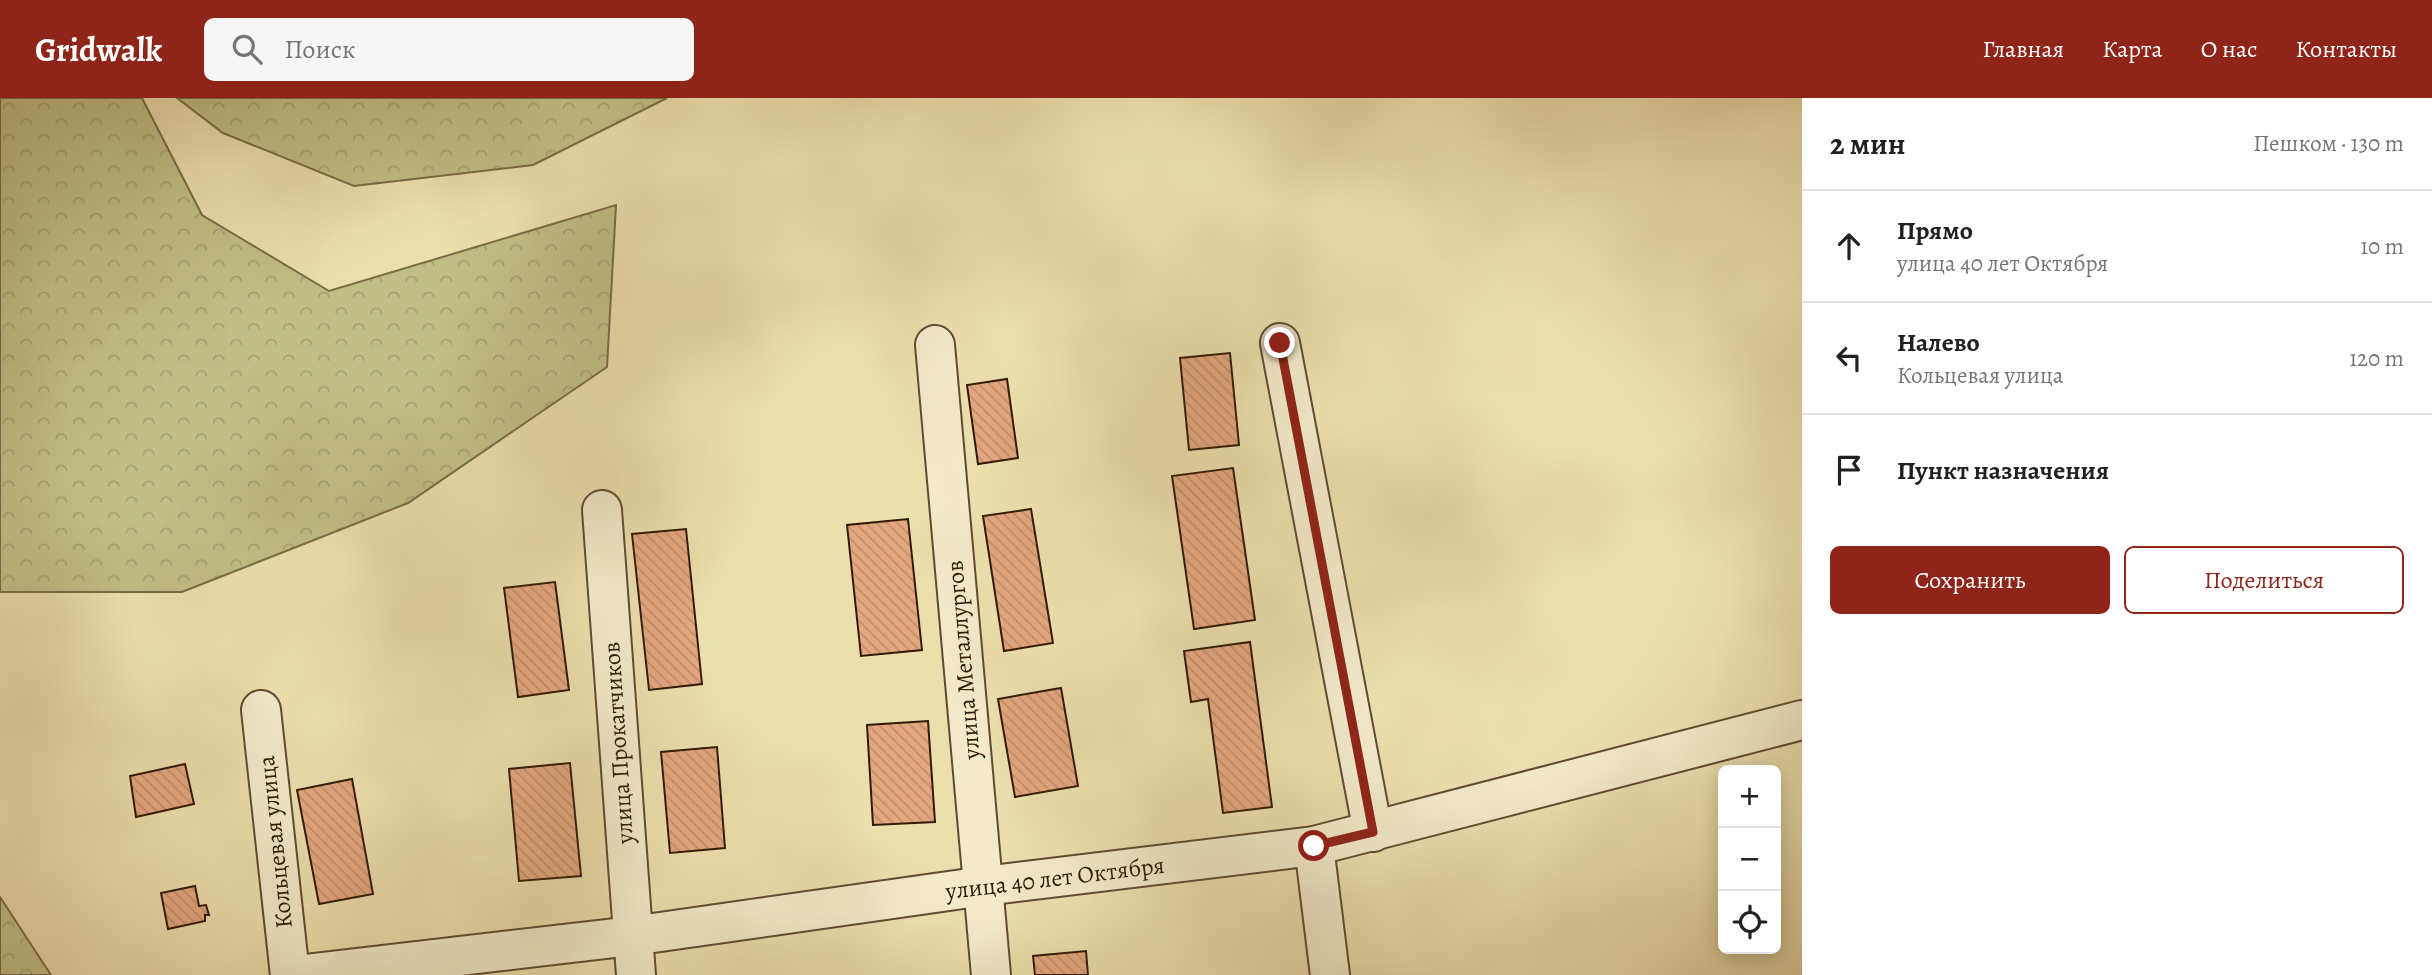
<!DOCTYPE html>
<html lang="ru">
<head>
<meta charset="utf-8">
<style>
  body { margin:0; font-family:Alegreya,serif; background:#f6f6f6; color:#202124 }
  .controls { position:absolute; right:21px; bottom:21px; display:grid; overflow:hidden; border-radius:10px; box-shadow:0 4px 18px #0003 }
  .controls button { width:63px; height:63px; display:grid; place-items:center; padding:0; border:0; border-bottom:2px solid #e0e0e0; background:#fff; color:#202124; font:35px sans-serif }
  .stop { position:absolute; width:21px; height:21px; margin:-16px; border:5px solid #8f2418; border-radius:50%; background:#fff }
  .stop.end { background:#8f2418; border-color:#fff; box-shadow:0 2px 7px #0008 }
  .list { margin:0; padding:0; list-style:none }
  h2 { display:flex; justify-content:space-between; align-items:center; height:91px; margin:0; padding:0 28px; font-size:30px }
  h2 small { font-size:23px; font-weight:400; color:#757577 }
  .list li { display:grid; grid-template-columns:46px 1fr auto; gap:21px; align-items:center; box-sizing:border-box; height:112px; padding:0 28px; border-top:2px solid #e0e0e0 }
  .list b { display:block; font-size:26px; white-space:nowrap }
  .list p { margin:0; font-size:23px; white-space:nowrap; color:#757577 }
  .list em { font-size:23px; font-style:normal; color:#757577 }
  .actions { display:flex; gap:14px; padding:21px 28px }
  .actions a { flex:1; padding:16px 0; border:2px solid #8f2418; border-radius:10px; text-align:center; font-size:24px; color:#8f2418 }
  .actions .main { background:#8f2418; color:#fff }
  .icon { flex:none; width:38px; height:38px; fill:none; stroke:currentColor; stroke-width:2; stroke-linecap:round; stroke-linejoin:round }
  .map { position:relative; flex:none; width:1802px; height:877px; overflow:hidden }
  header { display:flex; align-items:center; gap:42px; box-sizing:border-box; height:98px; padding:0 35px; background:#8f2418; color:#fff }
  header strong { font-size:33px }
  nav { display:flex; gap:38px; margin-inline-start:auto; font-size:24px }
  .search { width:490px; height:63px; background:#f6f6f6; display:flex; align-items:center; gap:18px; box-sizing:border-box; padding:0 24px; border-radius:10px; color:#757577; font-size:26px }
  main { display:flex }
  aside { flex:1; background:#fff }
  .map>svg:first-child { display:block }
  .forest { fill:url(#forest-crowns); stroke:#796c46; stroke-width:2 }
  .building { fill:url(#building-back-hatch); stroke:#321a08; stroke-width:2 }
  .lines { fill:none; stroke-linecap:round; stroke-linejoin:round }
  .minor-casing { stroke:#604b32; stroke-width:42 }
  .minor { stroke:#f3eaca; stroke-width:38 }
  .route { stroke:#8f2418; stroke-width:9 }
  .labels { text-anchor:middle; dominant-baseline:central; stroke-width:5; stroke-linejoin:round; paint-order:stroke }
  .street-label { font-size:24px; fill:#321a08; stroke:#f3eaca }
</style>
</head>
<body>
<header>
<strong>Gridwalk</strong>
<div class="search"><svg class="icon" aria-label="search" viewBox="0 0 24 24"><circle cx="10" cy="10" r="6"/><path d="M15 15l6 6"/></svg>Поиск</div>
<nav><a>Главная</a><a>Карта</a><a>О нас</a><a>Контакты</a></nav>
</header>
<main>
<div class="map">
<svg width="1802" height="877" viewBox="0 0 1802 877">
  <defs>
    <pattern id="forest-crowns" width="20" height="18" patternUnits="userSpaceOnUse" patternTransform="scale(1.75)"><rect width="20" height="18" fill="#c0bf85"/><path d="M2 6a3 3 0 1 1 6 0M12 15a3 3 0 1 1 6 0" fill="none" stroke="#a5a471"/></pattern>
    <pattern id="building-back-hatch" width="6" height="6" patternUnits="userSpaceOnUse" patternTransform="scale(1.75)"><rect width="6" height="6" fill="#e4a77f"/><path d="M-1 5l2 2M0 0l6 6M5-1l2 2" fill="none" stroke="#c48f6c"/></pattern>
  </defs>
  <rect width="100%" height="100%" fill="#ecdfae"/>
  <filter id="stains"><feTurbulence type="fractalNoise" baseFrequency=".00286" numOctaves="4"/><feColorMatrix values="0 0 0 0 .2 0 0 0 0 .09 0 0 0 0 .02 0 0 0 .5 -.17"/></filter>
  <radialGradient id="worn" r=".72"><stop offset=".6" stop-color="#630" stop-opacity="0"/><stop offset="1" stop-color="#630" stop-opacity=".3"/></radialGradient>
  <g class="forest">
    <polygon points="0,0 142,0 202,117 329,193 616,107 607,269 408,405 182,494 0,494"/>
    <polygon points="177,0 667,0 533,67 354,88 223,35"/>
    <polygon points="0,799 51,877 0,877"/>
  </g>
  <g class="building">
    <polygon points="1230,255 1239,347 1189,352 1180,260"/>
    <polygon points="1007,281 1018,360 978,366 967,287"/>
    <polygon points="1233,370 1255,522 1194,531 1172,378"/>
    <polygon points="1031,411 1053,545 1004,553 983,418"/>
    <polygon points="908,421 922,552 861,558 847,427"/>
    <polygon points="686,431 702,586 649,592 632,436"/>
    <polygon points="555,484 569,592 518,599 504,490"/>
    <polygon points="1250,544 1272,709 1223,715 1208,601 1191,604 1184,553"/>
    <polygon points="1061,590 1078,688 1015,699 998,601"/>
    <polygon points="928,623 935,724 873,727 867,627"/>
    <polygon points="717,649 725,750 670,755 661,654"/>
    <polygon points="570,665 581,778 519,783 509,671"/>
    <polygon points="185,666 194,706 136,719 130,678"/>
    <polygon points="352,681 373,796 319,806 297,692"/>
    <polygon points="195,788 199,808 206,807 209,817 205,817 205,823 168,831 161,795"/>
    <polygon points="1086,853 1088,877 1035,877 1033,858"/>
  </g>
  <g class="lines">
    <g class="minor-casing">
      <g id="minor">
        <polyline points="1280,245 1373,734"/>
        <polyline points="935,247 991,877"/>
        <polyline points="602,412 636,877"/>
        <polyline points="261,612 290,877"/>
        <polyline points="1314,748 1330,877"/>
        <polyline points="296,877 632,838 984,788 1314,748 1802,622"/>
      </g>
    </g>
    <use href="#minor" class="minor"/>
  </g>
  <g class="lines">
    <polyline class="route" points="1280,245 1373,734 1314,748"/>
  </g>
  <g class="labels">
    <g class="street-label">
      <text transform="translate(963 562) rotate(-95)">улица Металлургов</text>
      <text transform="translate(618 645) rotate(-94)">улица Прокатчиков</text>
      <text transform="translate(275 744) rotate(-96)">Кольцевая улица</text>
      <text transform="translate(1055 780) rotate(-7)">улица 40 лет Октября</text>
    </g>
  </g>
  <rect width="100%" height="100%" filter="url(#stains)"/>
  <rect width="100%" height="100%" fill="url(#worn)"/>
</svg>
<div class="controls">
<button>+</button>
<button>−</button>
<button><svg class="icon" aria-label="locate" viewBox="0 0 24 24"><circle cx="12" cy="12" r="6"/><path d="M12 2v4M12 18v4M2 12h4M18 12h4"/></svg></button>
</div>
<div class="stop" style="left:1314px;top:748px"></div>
<div class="stop end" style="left:1280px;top:245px"></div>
</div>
<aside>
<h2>2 мин<small>Пешком · 130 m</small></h2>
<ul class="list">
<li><svg class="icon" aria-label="ahead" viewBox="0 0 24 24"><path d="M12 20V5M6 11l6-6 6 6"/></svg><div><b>Прямо</b><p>улица 40 лет Октября</p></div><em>10 m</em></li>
<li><svg class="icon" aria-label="left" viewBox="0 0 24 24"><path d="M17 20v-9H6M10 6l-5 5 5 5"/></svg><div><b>Налево</b><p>Кольцевая улица</p></div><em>120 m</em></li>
<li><svg class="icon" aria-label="arrive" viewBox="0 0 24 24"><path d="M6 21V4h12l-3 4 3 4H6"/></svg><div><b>Пункт назначения</b></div></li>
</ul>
<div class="actions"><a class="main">Сохранить</a><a>Поделиться</a></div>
</aside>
</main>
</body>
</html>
